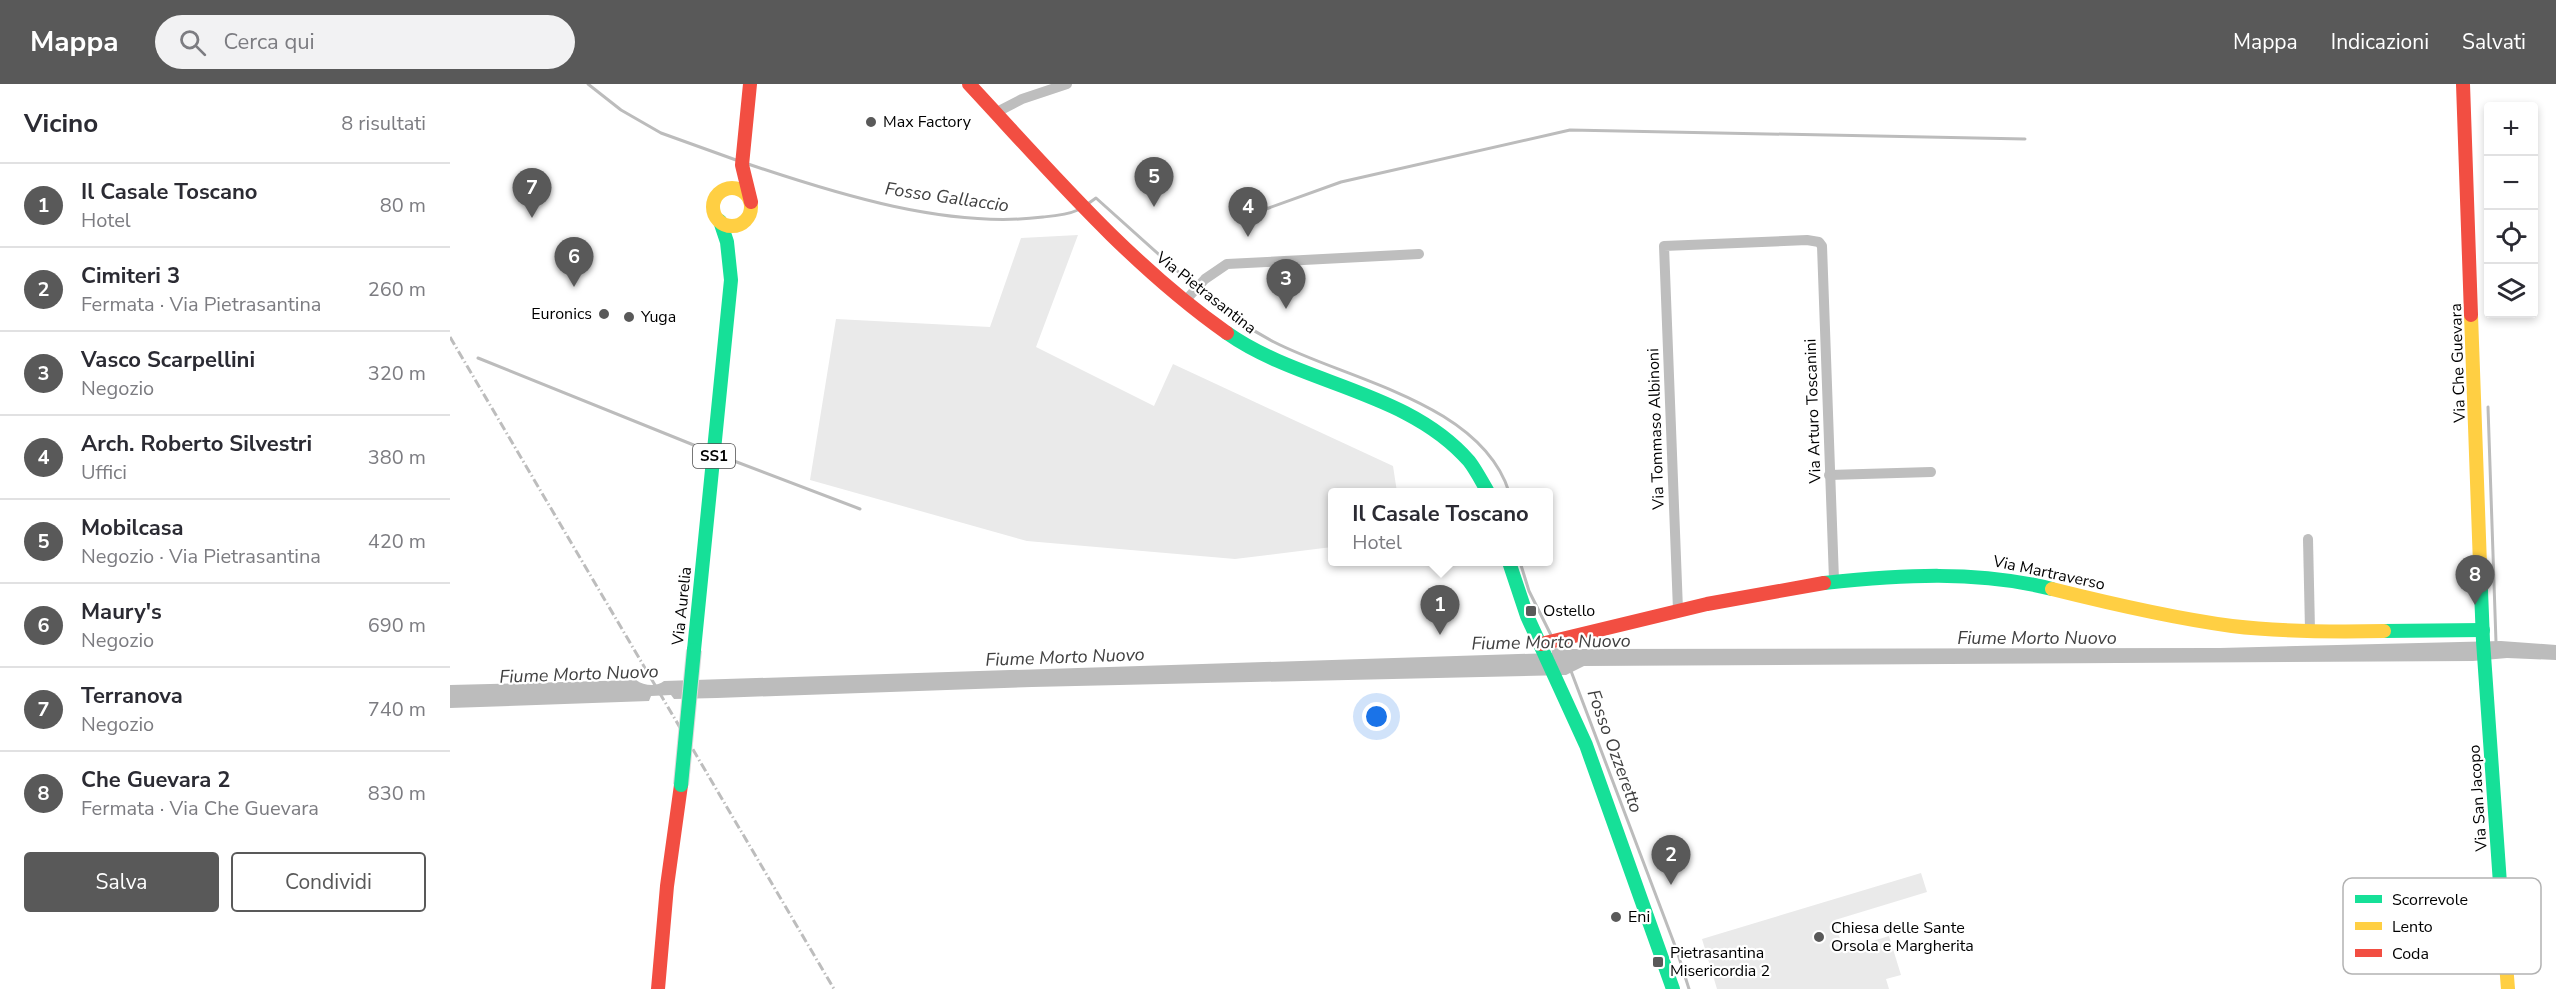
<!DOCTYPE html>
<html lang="it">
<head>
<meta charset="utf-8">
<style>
  body { margin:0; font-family:"Nunito Sans",sans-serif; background:#f2f2f3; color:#2b2b33 }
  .controls { position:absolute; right:18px; top:18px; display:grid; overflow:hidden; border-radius:6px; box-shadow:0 3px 9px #0003 }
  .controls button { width:54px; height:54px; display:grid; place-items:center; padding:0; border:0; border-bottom:2px solid #e1e1e2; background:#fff; color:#2b2b33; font:30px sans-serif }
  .you { position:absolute; left:927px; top:633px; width:21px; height:21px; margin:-15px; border:4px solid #fff; border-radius:50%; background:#1a73e8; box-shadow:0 0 0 9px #1a73e833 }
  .badge { display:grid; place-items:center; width:39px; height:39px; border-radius:50%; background:#595959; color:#fff; font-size:20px; font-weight:700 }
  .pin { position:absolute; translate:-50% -50px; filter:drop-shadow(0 2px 3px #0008) }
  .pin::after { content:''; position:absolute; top:32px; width:21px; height:18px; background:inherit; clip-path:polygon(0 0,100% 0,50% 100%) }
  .popup { position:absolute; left:878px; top:404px; width:225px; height:78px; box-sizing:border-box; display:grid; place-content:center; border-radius:6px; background:#fff; filter:drop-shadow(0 2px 4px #0005); font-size:20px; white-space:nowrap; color:#7c7c81 }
  .popup b { font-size:22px; color:#2b2b33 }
  .popup::after { content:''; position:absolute; left:50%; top:100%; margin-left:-12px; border:12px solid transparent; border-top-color:#fff }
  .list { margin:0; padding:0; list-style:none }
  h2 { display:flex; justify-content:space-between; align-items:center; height:78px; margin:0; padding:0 24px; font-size:26px }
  h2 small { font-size:20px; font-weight:400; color:#7c7c81 }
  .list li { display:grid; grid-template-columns:39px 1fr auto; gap:18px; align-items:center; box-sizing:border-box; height:84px; padding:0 24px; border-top:2px solid #e1e1e2 }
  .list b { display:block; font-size:22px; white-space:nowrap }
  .list p { margin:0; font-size:20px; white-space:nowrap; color:#7c7c81 }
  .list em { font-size:20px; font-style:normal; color:#7c7c81 }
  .actions { display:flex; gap:12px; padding:18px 24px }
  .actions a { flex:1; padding:14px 0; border:2px solid #595959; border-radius:6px; text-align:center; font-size:21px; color:#595959 }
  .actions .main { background:#595959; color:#fff }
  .icon { flex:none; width:33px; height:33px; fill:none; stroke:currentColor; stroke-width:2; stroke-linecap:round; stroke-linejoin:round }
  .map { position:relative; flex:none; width:2106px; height:905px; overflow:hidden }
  header { display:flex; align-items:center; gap:36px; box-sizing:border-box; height:84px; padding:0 30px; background:#595959; color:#fff }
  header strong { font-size:28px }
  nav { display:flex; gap:33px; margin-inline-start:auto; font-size:21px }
  .search { width:420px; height:54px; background:#f2f2f3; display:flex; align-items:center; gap:15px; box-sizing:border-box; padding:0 21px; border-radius:33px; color:#7c7c81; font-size:22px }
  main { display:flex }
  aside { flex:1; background:#fff }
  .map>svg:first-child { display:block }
  .green { fill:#eaeaea }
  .water { fill:#bcbcbc }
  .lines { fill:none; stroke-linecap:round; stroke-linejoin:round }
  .stream { stroke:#bcbcbc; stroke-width:3 }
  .street { stroke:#bebebe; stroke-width:10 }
  .fast { stroke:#16e098; stroke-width:14 }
  .slow { stroke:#ffcf43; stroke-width:14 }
  .jam { stroke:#f24e42; stroke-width:14 }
  .rail { stroke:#bdbdbd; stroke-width:3; stroke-dasharray:9 3 1.5 3; stroke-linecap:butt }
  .fast-bridge-casing { stroke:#dbdbdb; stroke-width:16; stroke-linecap:butt }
  .fast-bridge { stroke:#16e098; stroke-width:14 }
  .poi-dot { fill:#595959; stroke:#fff; stroke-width:2 }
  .labels { text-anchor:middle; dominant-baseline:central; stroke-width:4.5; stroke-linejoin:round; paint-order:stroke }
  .shield { fill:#fff; stroke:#4c4c4c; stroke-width:1.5 }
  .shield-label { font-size:15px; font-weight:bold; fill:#000 }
  .poi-label { font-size:16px; fill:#000; stroke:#fff; text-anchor:start }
  .street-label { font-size:16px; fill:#000; stroke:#fff }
  .water-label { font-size:18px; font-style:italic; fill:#404040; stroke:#fff }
  .key { fill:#fff; stroke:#b2b2b2; stroke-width:1.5 }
  .key-label { font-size:16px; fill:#000 }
</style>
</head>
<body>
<header>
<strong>Mappa</strong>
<div class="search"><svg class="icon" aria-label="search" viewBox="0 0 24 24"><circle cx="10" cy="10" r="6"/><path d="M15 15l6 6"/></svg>Cerca qui</div>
<nav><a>Mappa</a><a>Indicazioni</a><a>Salvati</a></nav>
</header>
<main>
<aside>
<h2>Vicino<small>8 risultati</small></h2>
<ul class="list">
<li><span class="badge">1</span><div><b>Il Casale Toscano</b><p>Hotel</p></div><em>80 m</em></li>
<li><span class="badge">2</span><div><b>Cimiteri 3</b><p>Fermata · Via Pietrasantina</p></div><em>260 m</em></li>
<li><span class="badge">3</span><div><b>Vasco Scarpellini</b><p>Negozio</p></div><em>320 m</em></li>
<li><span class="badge">4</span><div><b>Arch. Roberto Silvestri</b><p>Uffici</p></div><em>380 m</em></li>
<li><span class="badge">5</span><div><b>Mobilcasa</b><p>Negozio · Via Pietrasantina</p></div><em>420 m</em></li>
<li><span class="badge">6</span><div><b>Maury's</b><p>Negozio</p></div><em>690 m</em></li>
<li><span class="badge">7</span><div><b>Terranova</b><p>Negozio</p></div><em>740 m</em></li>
<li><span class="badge">8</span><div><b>Che Guevara 2</b><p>Fermata · Via Che Guevara</p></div><em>830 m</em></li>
</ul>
<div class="actions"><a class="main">Salva</a><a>Condividi</a></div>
</aside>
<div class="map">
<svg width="2106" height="905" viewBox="0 0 2106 905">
  <rect width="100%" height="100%" fill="#fff"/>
  <g class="green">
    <polygon points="628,151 586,263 704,322 723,280 943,382 947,408 882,408 882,463 785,475 577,457 360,396 386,235 540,243 571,154"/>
    <polygon points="1471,789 1477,808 1385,836 1393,866 1439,852 1451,891 1436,895 1439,905 1267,905 1252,855"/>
  </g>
  <path class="water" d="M2051,557L2106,561V576L2057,574L2023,577L1134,582L1116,591L582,603L267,614L224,615L221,611L201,612L199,617L0,624V601L186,596C194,602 207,603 214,597L1102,569L1101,564L1118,565L1770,564Z"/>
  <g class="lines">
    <g class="stream">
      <polyline points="138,0 171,26 211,49 286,76"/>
      <path d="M298,80C387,110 498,145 593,133C604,132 617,131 628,126"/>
      <polyline points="639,119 646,114 744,202"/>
      <polyline points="802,130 891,98 1120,46 1575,55"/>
      <path d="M749,206C772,226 797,244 824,258C898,296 1031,319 1059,408"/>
      <polyline points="28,274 256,366"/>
      <polyline points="2038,323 2046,558"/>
      <polyline points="271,372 410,425"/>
      <polyline points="1070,478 1079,507 1102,553"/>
      <polyline points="1121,587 1227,867 1239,905"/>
    </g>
    <g class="street">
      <polyline points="547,28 572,15 617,0"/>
      <polyline points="735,217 755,195 777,180 969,170"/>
      <polyline points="1379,391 1481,388"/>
      <polyline points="1858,455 1860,546"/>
      <polyline points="1228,526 1214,162 1357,156 1369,158 1372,162 1384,496"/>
    </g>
    <g class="fast">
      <path d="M777,249C851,301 957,306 1019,377C1026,386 1032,398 1038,408"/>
      <polyline points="1059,478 1077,532 1136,661 1223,905"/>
      <polyline points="2030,481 2033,557 2052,828"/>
      <path d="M1374,499C1451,491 1527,486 1602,505"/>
      <polyline points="1934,547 2033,546"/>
      <polyline points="244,566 281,196 277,158 270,137"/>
    </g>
    <g class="slow">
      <circle cx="282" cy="123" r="19"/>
      <polyline points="2021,231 2030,481"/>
      <path d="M1602,505C1662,520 1722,534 1782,542C1832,548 1883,548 1934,547"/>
      <polyline points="2052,828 2058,905"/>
    </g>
    <g class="jam">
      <polyline points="300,0 292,81 301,118"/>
      <path d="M519,0C600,87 679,180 777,249"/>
      <polyline points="2013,0 2021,231"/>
      <polyline points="1091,560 1257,520 1374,499"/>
      <polyline points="208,905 217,802 231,701"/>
    </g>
    <polyline class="rail" points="0,253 384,905"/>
    <g class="fast-bridge-casing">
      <polyline id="fast-bridge" points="231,701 244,566"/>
    </g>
    <use href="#fast-bridge" class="fast-bridge"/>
  </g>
  <g class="poi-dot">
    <circle cx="421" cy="38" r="6"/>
    <circle cx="154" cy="230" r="6"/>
    <circle cx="179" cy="233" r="6"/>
    <rect x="1075" y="521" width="12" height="12" rx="3"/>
    <circle cx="1166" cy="833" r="6"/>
    <circle cx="1369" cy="853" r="6"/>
    <rect x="1202" y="872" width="12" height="12" rx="3"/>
  </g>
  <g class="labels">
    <rect class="shield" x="243" y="360" width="42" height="24" rx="4.5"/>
    <g class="shield-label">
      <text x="264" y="372">SS1</text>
    </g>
    <g class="poi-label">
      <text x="433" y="38">Max Factory</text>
      <text x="142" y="230" text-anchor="end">Euronics</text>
      <text x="191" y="233">Yuga</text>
      <text x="1093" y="527">Ostello</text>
      <text x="1178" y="833">Eni</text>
      <text x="1381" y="844">Chiesa delle Sante<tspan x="1381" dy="18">Orsola e Margherita</tspan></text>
      <text x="1220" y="869">Pietrasantina<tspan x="1220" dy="18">Misericordia 2</tspan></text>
    </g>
    <g class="street-label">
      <text transform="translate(756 209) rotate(38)">Via Pietrasantina</text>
      <text transform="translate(2008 279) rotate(-92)">Via Che Guevara</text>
      <text transform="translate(1363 327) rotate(-92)">Via Arturo Toscanini</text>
      <text transform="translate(1206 345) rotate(-92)">Via Tommaso Albinoni</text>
      <text transform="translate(1599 489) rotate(12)">Via Martraverso</text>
      <text transform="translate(232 522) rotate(-84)">Via Aurelia</text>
      <text transform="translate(2028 714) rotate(-94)">Via San Jacopo</text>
    </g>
    <g class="water-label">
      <text transform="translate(497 113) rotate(8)">Fosso Gallaccio</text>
      <text x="1587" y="554">Fiume Morto Nuovo</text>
      <text transform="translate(1101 558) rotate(-1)">Fiume Morto Nuovo</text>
      <text transform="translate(615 573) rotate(-2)">Fiume Morto Nuovo</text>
      <text transform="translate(129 590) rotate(-2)">Fiume Morto Nuovo</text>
      <text transform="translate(1165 667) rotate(70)">Fosso Ozzeretto</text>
    </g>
  </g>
  <rect x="1893" y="794" width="198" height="96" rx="9" class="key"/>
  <rect x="1905" y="811" width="27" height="8" fill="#16e098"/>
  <rect x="1905" y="838" width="27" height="8" fill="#ffcf43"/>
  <rect x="1905" y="865" width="27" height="8" fill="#f24e42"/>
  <g class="key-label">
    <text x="1942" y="821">Scorrevole</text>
    <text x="1942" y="848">Lento</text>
    <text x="1942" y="875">Coda</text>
  </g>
</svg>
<div class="controls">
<button>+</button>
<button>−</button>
<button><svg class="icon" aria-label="locate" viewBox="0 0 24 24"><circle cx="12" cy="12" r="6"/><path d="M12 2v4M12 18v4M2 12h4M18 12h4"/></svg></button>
<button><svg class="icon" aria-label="layers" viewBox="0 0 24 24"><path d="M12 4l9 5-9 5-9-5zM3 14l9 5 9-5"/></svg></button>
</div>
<div class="you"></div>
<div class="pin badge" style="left:990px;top:551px">1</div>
<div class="popup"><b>Il Casale Toscano</b>Hotel</div>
<div class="pin badge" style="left:1221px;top:801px">2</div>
<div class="pin badge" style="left:836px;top:225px">3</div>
<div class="pin badge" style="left:798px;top:153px">4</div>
<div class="pin badge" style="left:704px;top:123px">5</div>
<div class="pin badge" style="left:124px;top:203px">6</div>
<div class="pin badge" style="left:82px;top:134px">7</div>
<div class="pin badge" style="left:2025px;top:521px">8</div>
</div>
</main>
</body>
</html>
